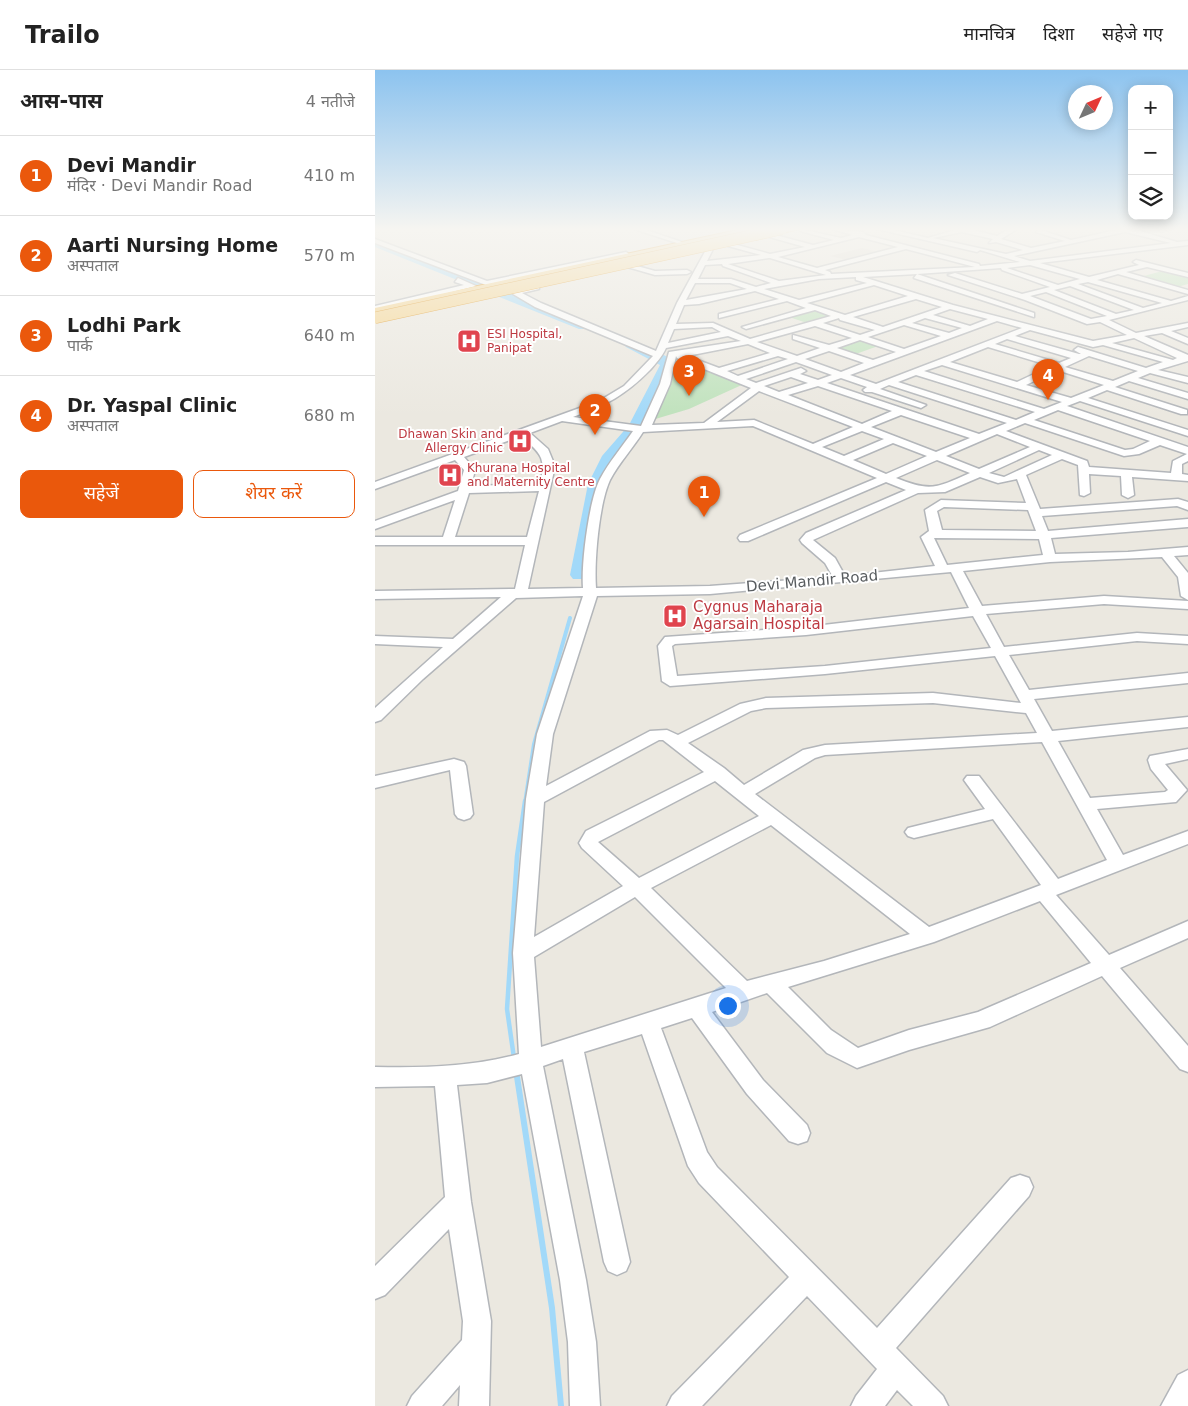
<!DOCTYPE html>
<html lang="hi">
<head>
<meta charset="utf-8">
<style>
  body { margin:0; font-family:"DejaVu Sans","Noto Sans Devanagari",sans-serif; background:#f6f6f6; color:#222 }
  .controls { position:absolute; right:15px; top:15px; display:grid; overflow:hidden; border-radius:10px; box-shadow:0 2px 12px #0003 }
  .controls button { width:45px; height:45px; display:grid; place-items:center; padding:0; border:0; border-bottom:1px solid #e0e0e0; background:#fff; color:#222; font:25px sans-serif }
  .compass { position:absolute; left:693px; top:15px; width:45px; height:45px; border-radius:50%; background:#fff; box-shadow:0 2px 12px #0003; rotate:46deg }
  .you { position:absolute; left:352px; top:935px; width:18px; height:18px; margin:-12px; border:4px solid #fff; border-radius:50%; background:#1a73e8; box-shadow:0 0 0 8px #1a73e833 }
  .badge { display:grid; place-items:center; width:32px; height:32px; border-radius:50%; background:#ea580c; color:#fff; font-size:16px; font-weight:700 }
  .pin { position:absolute; translate:-50% -41px; filter:drop-shadow(0 1px 2px #0008) }
  .pin::after { content:''; position:absolute; top:26px; width:18px; height:15px; background:inherit; clip-path:polygon(0 0,100% 0,50% 100%) }
  .list { margin:0; padding:0; list-style:none }
  h2 { display:flex; justify-content:space-between; align-items:center; height:65px; margin:0; padding:0 20px; font-size:21px }
  h2 small { font-size:16px; font-weight:400; color:#767676 }
  .list li { display:grid; grid-template-columns:32px 1fr auto; gap:15px; align-items:center; box-sizing:border-box; height:80px; padding:0 20px; border-top:1px solid #e0e0e0 }
  .list b { display:block; font-size:19px; white-space:nowrap }
  .list p { margin:0; font-size:16px; white-space:nowrap; color:#767676 }
  .list em { font-size:16px; font-style:normal; color:#767676 }
  .actions { display:flex; gap:10px; padding:15px 20px }
  .actions a { flex:1; padding:11px 0; border:1px solid #ea580c; border-radius:10px; text-align:center; font-size:18px; color:#ea580c }
  .actions .main { background:#ea580c; color:#fff }
  .icon { flex:none; width:28px; height:28px; fill:none; stroke:currentColor; stroke-width:2; stroke-linecap:round; stroke-linejoin:round }
  .map { position:relative; flex:none; width:813px; height:1336px; overflow:hidden }
  header { display:flex; align-items:center; gap:30px; box-sizing:border-box; height:70px; padding:0 25px; background:#fff; border-bottom:1px solid #e0e0e0 }
  header strong { font-size:24px }
  nav { display:flex; gap:28px; margin-inline-start:auto; font-size:18px }
  main { display:flex }
  aside { flex:1; background:#fff }
  .map>svg:first-child { display:block }
  .education { fill:#ded9d1 }
  .green { fill:#c0e2bd }
  .lines { fill:none; stroke-linecap:round; stroke-linejoin:round }
  .stream-far2 { stroke:#a2d9f9; stroke-width:4 }
  .stream-far1 { stroke:#a2d9f9; stroke-width:4.5 }
  .stream { stroke:#a2d9f9; stroke-width:6 }
  .river { fill:#a2d9f9; fill-rule:evenodd }
  .minor-casing { stroke:#b3b6ba; stroke-width:3 }
  .highway-casing { stroke:#de8e0d; stroke-width:2 }
  .minor { fill:#fff; fill-rule:evenodd }
  .highway { fill:#f6d48c; fill-rule:evenodd }
  .highway-bridge-casing { stroke:#de8e0d; stroke-width:12; stroke-linecap:butt }
  .highway-bridge { stroke:#f6d48c; stroke-width:11 }
  .labels { text-anchor:middle; dominant-baseline:central; stroke-width:4; stroke-linejoin:round; paint-order:stroke }
  .far-health-label { font-size:12px; fill:#be3a42; stroke:#fff; text-anchor:start }
  .street-label { font-size:15px; fill:#595d60; stroke:#fff }
  .health-label { font-size:15px; fill:#be3a42; stroke:#fff; text-anchor:start }
</style>
</head>
<body>
<header>
<strong>Trailo</strong>
<nav><a>मानचित्र</a><a>दिशा</a><a>सहेजे गए</a></nav>
</header>
<main>
<aside>
<h2>आस-पास<small>4 नतीजे</small></h2>
<ul class="list">
<li><span class="badge">1</span><div><b>Devi Mandir</b><p>मंदिर · Devi Mandir Road</p></div><em>410 m</em></li>
<li><span class="badge">2</span><div><b>Aarti Nursing Home</b><p>अस्पताल</p></div><em>570 m</em></li>
<li><span class="badge">3</span><div><b>Lodhi Park</b><p>पार्क</p></div><em>640 m</em></li>
<li><span class="badge">4</span><div><b>Dr. Yaspal Clinic</b><p>अस्पताल</p></div><em>680 m</em></li>
</ul>
<div class="actions"><a class="main">सहेजें</a><a>शेयर करें</a></div>
</aside>
<div class="map">
<svg width="813" height="1336" viewBox="0 0 813 1336">
  <rect width="100%" height="100%" fill="#ebe8e0"/>
  <polygon class="education" points="487,178 504,182 472,190 455,186"/>
  <g class="green">
    <polygon points="791,200 813,206 813,214 802,217 765,207"/>
    <polygon points="437,240 456,246 432,253 414,247"/>
    <polygon points="485,269 506,275 478,285 458,278"/>
    <polygon points="310,288 371,313 314,339 277,350 301,289"/>
  </g>
  <g class="lines">
    <polyline class="stream-far2" points="150,733 159,674 195,548"/>
    <polyline class="stream-far1" points="139,988 132,939 142,786 150,731"/>
    <polyline class="stream" points="141,1000 177,1238 186,1336"/>
    <g class="river">
      <polygon points="0,171 212,253 214,256 212,259 204,259 0,177"/>
      <polygon points="255,270 293,287 298,295 268,357 240,390 229,414 215,505 212,509 198,509 195,505 213,414 227,386 254,355 285,295 251,277 249,274"/>
    </g>
    <g class="minor-casing">
      <g id="minor">
        <polygon points="259,159 268,159 313,174 308,175"/>
        <path d="M425,159L466,168L477,165L458,159L488,162L491,165L604,194L605,196L645,192L605,180L602,182L502,159H514L553,168L583,159H594L622,166L634,159H642L626,169L656,178L690,171L661,162L663,159L696,170L746,159H758L802,172L813,171V175L665,193L714,207L764,195L758,192L761,190L813,203V207L772,197L751,202L813,220V224L743,204L722,210L796,231L813,226V230L734,250L761,263L813,253V257L796,261L813,268V274L787,263L769,266L813,285V291L783,300L813,307V313L775,303L763,308L813,323V329L754,311L740,317L812,340V344H806L732,320L713,328L813,360V366L705,331L692,336L813,377V391L807,394V404L813,405V411L757,407L759,425L753,428L747,425L746,406L714,404L715,423L709,426L705,425L703,395L687,389L651,405L665,439L803,429L813,432V440L802,436L667,446L673,461L813,449V457L676,468L680,484L753,482L813,477V485L799,486L813,503V530L806,526L803,507L787,487L675,492L588,501L607,536L729,526L813,531V539L729,534L611,544L629,577L762,563L813,566V574L762,571L634,585L654,620L813,603V613L659,629L677,661L813,647V657L683,671L715,728L790,722L793,720L776,699L773,690L775,686L813,679V689L790,694L812,720L801,732L722,739L748,785L813,761V774L681,825L734,885L813,851V868L745,898L813,976V1002L805,999L727,906L615,957L534,980L482,998L452,983L392,923L337,942L388,1010L432,1055L435,1063L432,1071L423,1074L414,1071L372,1024L317,948L286,958L332,1082L342,1097L502,1258L636,1108L645,1105L654,1108L658,1117L654,1126L521,1278L568,1326L573,1336H538L522,1320L510,1336H476L481,1326L502,1299L432,1226L327,1336H292L297,1326L414,1207L324,1113L313,1096L267,964L209,982L255,1192L251,1201L242,1205L233,1201L229,1192L188,989L168,996L211,1210L221,1272L225,1336H195L193,1272L185,1210L147,1004L112,1013L82,1015L96,1132L116,1251L114,1336H84L85,1315L67,1336H32L37,1326L87,1270L88,1251L74,1159L10,1225L0,1229V1196L70,1127L60,1016L0,1017V997C48,998 97,997 144,984L138,883L151,729L162,664L208,526L141,528L48,609L6,650L0,652V638L68,577L0,574V566L78,569L126,527L0,529V521L140,519L150,475H0V467H68L80,430L0,459V451L83,421L89,400L80,390L0,419V412L224,331L249,316L278,286L160,237L138,224V220L164,215V219L147,223L166,233L281,281L302,233L332,178L319,173V171L339,177L332,191L386,185L353,176L355,173L395,184L430,177L391,166L393,163L438,175L459,170L425,161ZM587,162L618,169L614,173L621,172L648,180L631,184L558,168ZM750,162L796,173L655,191L639,186ZM484,167L523,177L442,198L403,187ZM531,179L600,197L456,204L455,202L450,200ZM394,188H395L451,205L404,211L353,194ZM347,194L348,196L396,213L381,217L356,209H323L330,195ZM655,195L705,209L683,215L632,198ZM626,198L627,200L675,217L647,224L580,203L573,205L650,230L712,254L725,252L752,265L718,271L578,235L488,207L542,204L539,208L659,247V243L542,204ZM481,207V210L492,213L424,230L389,219L444,209ZM713,212L787,233L768,238L703,214ZM320,213H355L372,219L311,230ZM499,215L533,226L470,245L432,233ZM695,216L759,240L741,244L679,220ZM380,221L404,229L344,244V248L412,231L431,238L367,257L371,259L440,240L456,246L375,269L338,253L301,254L309,235L324,234ZM671,222L732,246L716,249L655,226ZM541,229L567,237L508,257L478,247ZM575,239L613,249L595,256L558,245ZM464,248L465,250L500,260L485,265L448,253ZM550,248L587,258L574,263L537,253ZM622,251L647,258L501,314L475,305ZM529,255L566,266L529,279L493,267ZM440,256L477,268L454,275L418,265V269L445,278L422,286L382,272ZM337,257L346,262L293,273L299,259ZM655,260L718,277L728,275L788,292L771,298L703,277L699,280L706,284H704L640,266ZM353,266L366,271L294,282L285,314L266,356L198,347C233,334 249,326 275,300C281,293 287,287 291,278ZM759,268L802,288L798,290L737,273ZM632,269L696,288L684,293L620,274ZM485,270L521,282L498,290L462,278ZM373,274L395,283L344,298L312,286ZM613,277L676,296L642,312L575,292ZM454,281L489,293L466,302L430,289ZM301,286L302,288L376,318L329,353L277,355L295,314ZM403,286L413,289L363,306L352,301ZM714,286L763,301L738,311L690,297ZM421,292L457,305L443,310L425,304L431,301L426,298L381,313L371,309ZM567,295L687,332L669,339L549,301ZM682,300L729,315L696,328L651,315ZM541,305L660,342L641,350L523,312ZM416,307L433,313L404,322L389,316ZM466,308L492,317L488,320L490,322H497L546,338L551,335L505,319L514,315L632,353L604,364L452,313ZM443,316L517,341L487,354L413,325ZM384,321L478,357L438,374L379,350L342,352ZM683,340L775,371L758,379L750,380L659,350ZM526,345L595,368L561,382L496,357ZM187,351L258,361C247,377 234,392 225,409C214,430 206,494 208,518L153,519L180,396L173,379L155,363ZM650,353L749,386L764,384L785,375L812,384L798,391L796,403L714,397L712,391L631,361ZM378,356L502,408L365,465L363,468L365,471H373L511,412L531,420L431,463L425,470L427,473L450,493L458,507L335,516L221,518C219,491 224,434 235,410C244,393 258,378 268,362ZM487,361L509,369L469,386L447,377ZM622,364L655,377L604,399L571,386ZM146,366C165,383 172,387 165,414L96,416L100,400L89,387ZM518,373L552,386L511,404L478,390ZM664,380L677,385L629,407L614,403ZM562,390L595,403C562,418 555,422 521,408ZM605,407L623,413L642,409L651,433L566,430L550,440L554,461L546,467L560,496L470,506L460,488L438,470L543,423L570,422ZM164,421L152,467H80L94,423ZM569,437L653,440L661,461L567,460L562,441ZM559,468L664,469L668,485L572,495ZM576,502L594,538L431,557L290,567L283,576L287,611L295,616L450,604L620,586L646,633L558,623L391,628L365,634L303,665L292,660L275,661L171,716L178,664L222,526L335,524ZM598,546L616,578L450,596L302,606L297,576L300,574L431,565ZM558,633L651,643L662,663L450,675L428,680L369,715L349,698L313,673L376,641L391,638ZM284,670H288L329,702L211,761L204,773L207,778L248,816L159,867L169,732ZM667,672L732,790L683,809L604,706H592L589,710L610,739L533,758L530,762L533,766L539,768L618,749L666,815L554,857L380,724L440,688L450,685ZM340,711L384,746L264,808L223,772ZM396,755L535,864L449,891L372,911L276,818ZM260,827L351,918L166,977L159,887ZM665,831L716,893L603,942L534,960L483,978L456,960L413,917L559,872Z"/>
        <polygon points="0,169 112,211 251,182 254,184 111,215 0,173"/>
        <polygon points="237,189 280,201 312,200 316,202 312,204 280,205 235,192"/>
        <polygon points="83,208 101,216 49,229 46,232 41,230 0,240 0,236 89,215 80,212"/>
        <polygon points="79,689 89,692 91,696 98,744 95,748 89,750 83,748 80,744 75,700 0,718 0,706"/>
        <polygon points="813,1300 813,1336 786,1336 803,1305"/>
      </g>
    </g>
    <g class="highway-casing">
      <g id="highway">
        <polygon points="367,159 385,159 0,244 0,238"/>
        <polygon points="406,159 424,159 380,170 375,167"/>
      </g>
    </g>
    <use href="#minor" class="minor"/>
    <use href="#highway" class="highway"/>
    <g class="highway-bridge-casing">
      <polyline id="highway-bridge" points="0,248 407,159"/>
    </g>
    <use href="#highway-bridge" class="highway-bridge"/>
  </g>
  <linearGradient id="sky" x2="0" y2="1"><stop stop-color="#8cc3ef"/><stop offset="0.46" stop-color="#f6f5f1"/><stop offset="1" stop-color="#f6f5f1" stop-opacity="0"/></linearGradient>
  <rect width="813" height="346" fill="url(#sky)"/>
  <defs>
    <g id="hospital-square" transform="scale(1.25)"><rect x="-9" y="-9" width="18" height="18" rx="4" fill="#e0444e" stroke="#fff"/><path d="M-5-5h3v3.5h4V-5h3V5h-3V1.5h-4V5h-3Z" fill="#fff"/></g>
  </defs>
  <g fill-rule="evenodd">
    <use href="#hospital-square" x="94" y="271"/>
    <use href="#hospital-square" x="145" y="371"/>
    <use href="#hospital-square" x="75" y="405"/>
    <use href="#hospital-square" x="300" y="546"/>
  </g>
  <g class="labels">
    <g class="far-health-label">
      <text x="112" y="264">ESI Hospital,<tspan x="112" dy="14">Panipat</tspan></text>
      <text x="128" y="364" text-anchor="end">Dhawan Skin and<tspan x="128" dy="14">Allergy Clinic</tspan></text>
      <text x="92" y="398">Khurana Hospital<tspan x="92" dy="14">and Maternity Centre</tspan></text>
    </g>
    <g class="street-label">
      <text transform="translate(437 511) rotate(-5)">Devi Mandir Road</text>
    </g>
    <g class="health-label">
      <text x="318" y="537">Cygnus Maharaja<tspan x="318" dy="17">Agarsain Hospital</tspan></text>
    </g>
  </g>
</svg>
<div class="controls">
<button>+</button>
<button>−</button>
<button><svg class="icon" aria-label="layers" viewBox="0 0 24 24"><path d="M12 4l9 5-9 5-9-5zM3 14l9 5 9-5"/></svg></button>
</div>
<svg class="compass" viewBox="-18 -18 36 36"><path d="M0-13l5 13h-10z" fill="#e53935"/><path d="M0 13l5-13h-10z" fill="#767676"/></svg>
<div class="you"></div>
<div class="pin badge" style="left:329px;top:447px">1</div>
<div class="pin badge" style="left:220px;top:365px">2</div>
<div class="pin badge" style="left:314px;top:326px">3</div>
<div class="pin badge" style="left:673px;top:330px">4</div>
</div>
</main>
</body>
</html>
